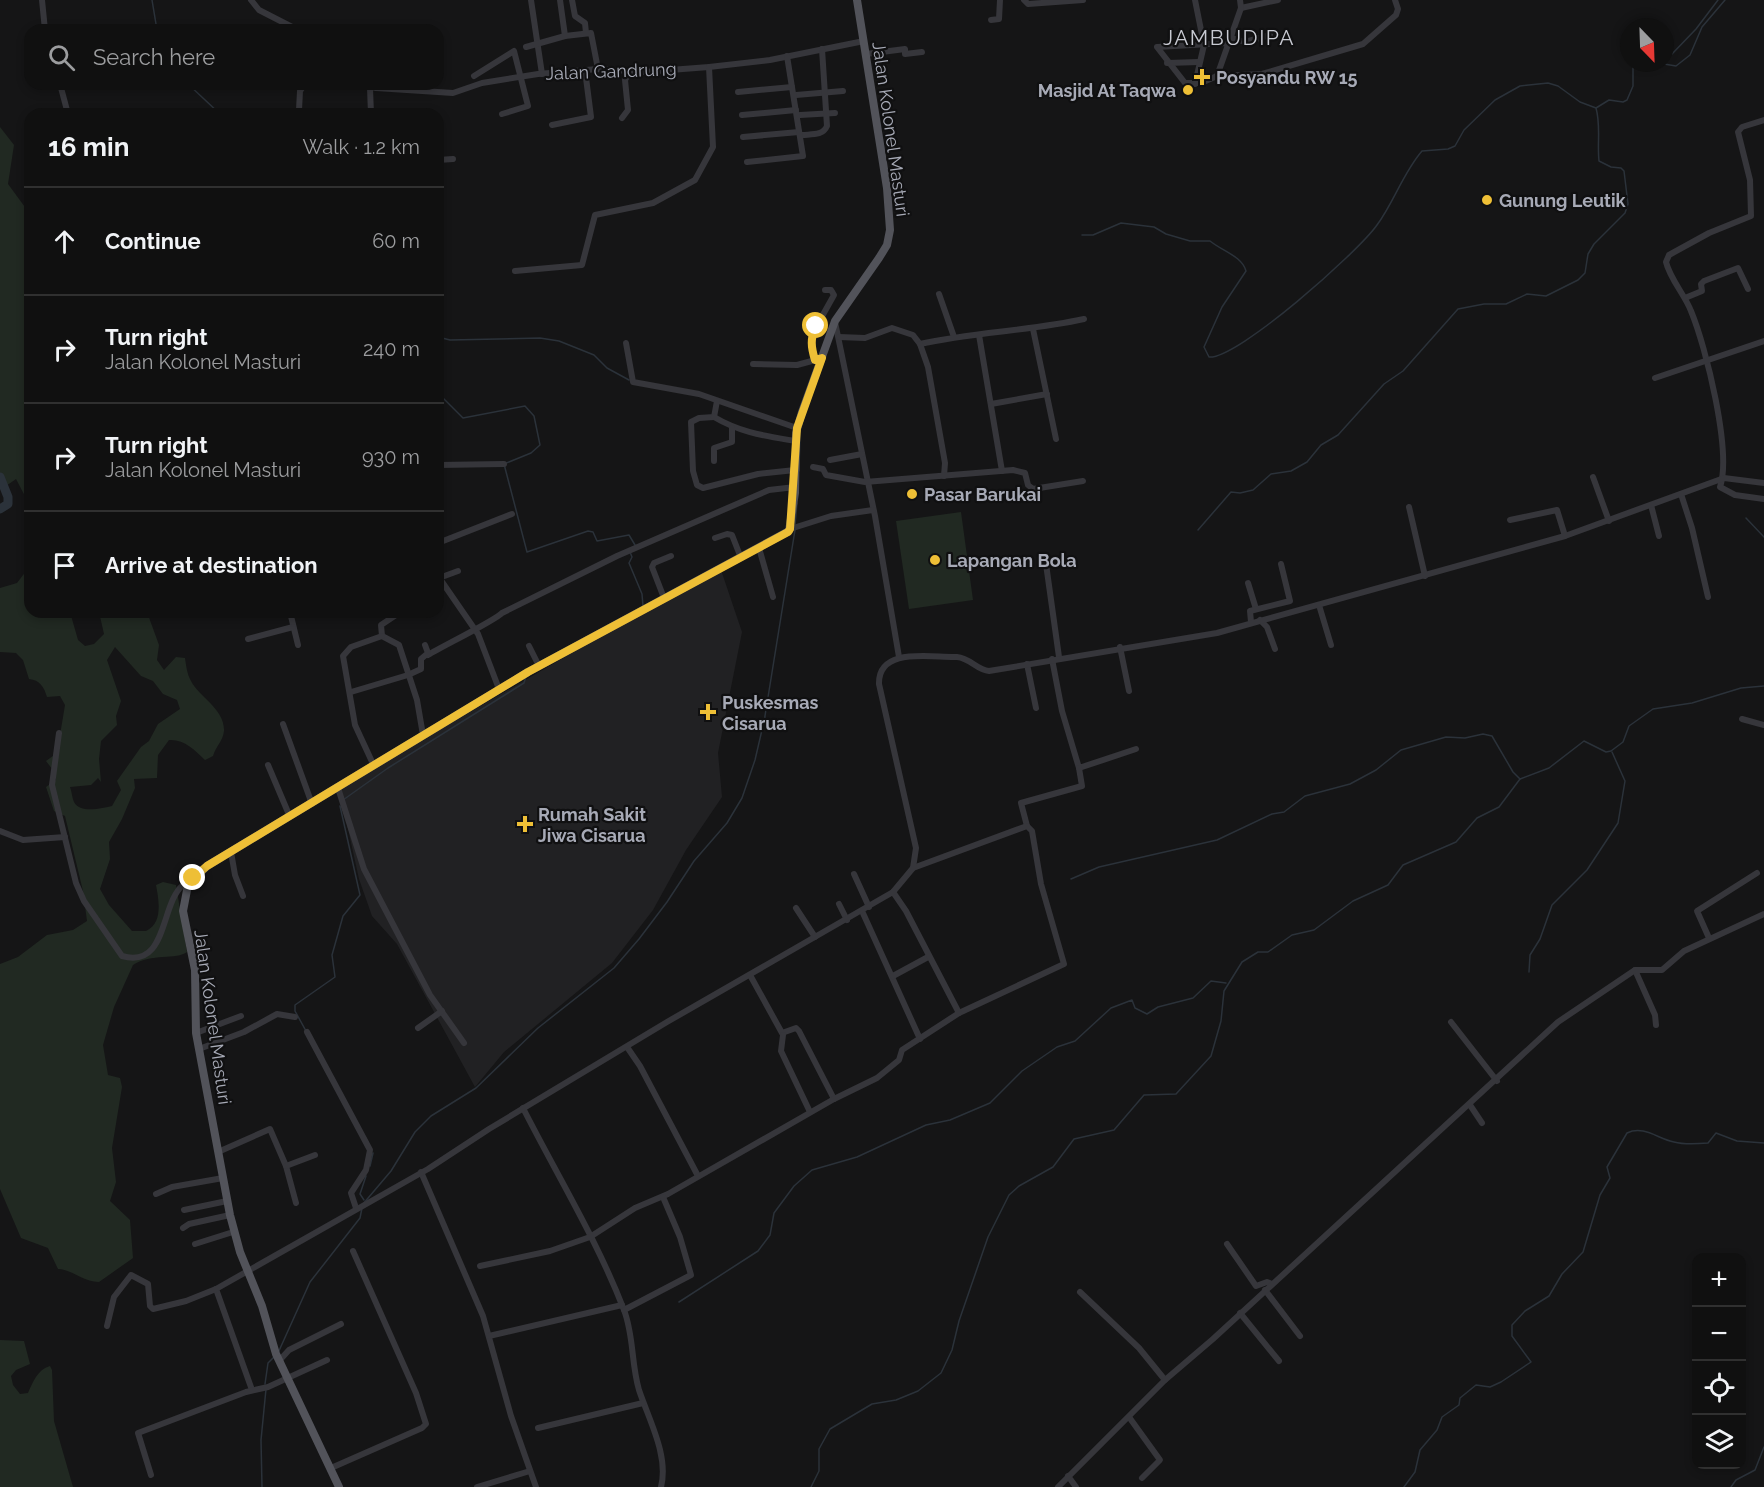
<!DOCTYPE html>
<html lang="en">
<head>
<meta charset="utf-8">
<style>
  body { margin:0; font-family:Raleway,sans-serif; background:#191919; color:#f1f3f6 }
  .controls { position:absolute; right:18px; bottom:18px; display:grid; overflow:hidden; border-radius:12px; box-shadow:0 3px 9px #0003 }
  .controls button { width:54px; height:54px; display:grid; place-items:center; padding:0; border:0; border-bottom:2px solid #303030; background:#101010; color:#f1f3f6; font:30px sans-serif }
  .compass { position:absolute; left:1620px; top:18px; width:54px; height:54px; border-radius:50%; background:#101010; box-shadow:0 3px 9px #0003; rotate:157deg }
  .stop { position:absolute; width:18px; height:18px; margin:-14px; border:4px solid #eebf36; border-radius:50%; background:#fff }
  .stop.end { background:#eebf36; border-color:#fff; box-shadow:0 2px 6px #0008 }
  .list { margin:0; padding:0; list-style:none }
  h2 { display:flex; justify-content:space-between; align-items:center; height:78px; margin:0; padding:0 24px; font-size:26px }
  h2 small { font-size:20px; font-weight:400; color:#9c9d9f }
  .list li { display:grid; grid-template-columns:39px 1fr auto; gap:18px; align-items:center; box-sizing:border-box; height:108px; padding:0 24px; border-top:2px solid #303030 }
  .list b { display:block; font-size:22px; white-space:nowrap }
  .list p { margin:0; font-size:20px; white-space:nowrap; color:#9c9d9f }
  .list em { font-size:20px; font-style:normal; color:#9c9d9f }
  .icon { flex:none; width:33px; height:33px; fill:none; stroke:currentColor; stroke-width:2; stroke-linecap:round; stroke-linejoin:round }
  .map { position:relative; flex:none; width:1764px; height:1487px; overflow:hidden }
  .search { position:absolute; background:#101010; box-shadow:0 3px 9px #0003; left:24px; top:24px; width:420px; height:66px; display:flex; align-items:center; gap:15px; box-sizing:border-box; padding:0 21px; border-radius:18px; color:#9c9d9f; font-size:22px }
  .panel { position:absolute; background:#101010; box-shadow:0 3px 9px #0003; left:24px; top:108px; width:420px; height:510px; border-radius:18px }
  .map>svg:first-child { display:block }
  .built { fill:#212123 }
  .green { fill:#212922; fill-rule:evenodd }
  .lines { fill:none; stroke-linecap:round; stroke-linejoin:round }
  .stream { stroke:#2b323a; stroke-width:1.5 }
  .river { stroke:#2b323a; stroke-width:9 }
  .minor { stroke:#36363b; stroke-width:6 }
  .major { stroke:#52535a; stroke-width:8 }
  .route { stroke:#eebf36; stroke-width:8 }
  .poi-dot { fill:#eebf36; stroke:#101011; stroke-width:2 }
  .labels { text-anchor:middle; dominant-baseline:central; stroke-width:4.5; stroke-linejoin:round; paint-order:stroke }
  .street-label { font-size:18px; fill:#a7aab6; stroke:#101011 }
  .poi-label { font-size:18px; font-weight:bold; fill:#a7aab6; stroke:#101011; text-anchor:start }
  .quarter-label { font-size:21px; letter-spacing:1.5px; fill:#c8cad2; stroke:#101011 }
</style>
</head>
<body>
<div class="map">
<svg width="1764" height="1487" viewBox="0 0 1764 1487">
  <rect width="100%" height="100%" fill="#151516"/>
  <polygon class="built" points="720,567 742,632 718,753 722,797 686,850 653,910 612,963 504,1052 475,1087 397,944 372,916 359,879 339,788"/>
  <g class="green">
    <polygon points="0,127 14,145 8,184 30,214 30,499 27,500 16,479 6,486 0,480"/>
    <polygon points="961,512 973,600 909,609 896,521"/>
    <path d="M30,566V612H70L78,640L85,646L94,644L104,634L99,612H147L159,645L157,660L164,670L176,657L185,658C186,665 187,674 191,681C199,697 225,709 224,731C223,741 216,746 213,756L205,760C195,750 184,739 169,740L158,755L157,778L134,779L135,788L122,819L109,842L110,859L100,889L109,905L132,931H146C163,923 159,901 156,885L163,882L176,885L187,952C177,960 151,953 133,965L114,1007L103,1045L108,1075L120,1078L122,1087L112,1148L116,1182L110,1201L130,1220L133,1258L99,1282C83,1282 74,1270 58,1269L48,1248L21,1238L0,1189V964L18,957L47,935L73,930L87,921L83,891L65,816L54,811L46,787L56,780V774L46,761L57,753L65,705L60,696L47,697C44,687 40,680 29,679L23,660L16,653L0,652V588L17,583ZM115,647L141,676L153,681L163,694L177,700L180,709L158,724L149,741L141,747L117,781L121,790L112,806C103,808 80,814 74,802C72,798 72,792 70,787L91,785L98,778L101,782L99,759L101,741L117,725L116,716L121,701L107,660Z"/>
    <path d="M0,1340L24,1341L30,1364L16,1370L11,1376L13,1385L20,1394L28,1393C33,1382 37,1370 50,1366L52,1370L54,1421L73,1487H0Z"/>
  </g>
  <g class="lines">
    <g class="stream">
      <polyline points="152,0 157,30"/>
      <polyline points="1665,54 1672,54 1696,29 1718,0"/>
      <polyline points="1658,63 1676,66 1690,55 1702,27 1725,0"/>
      <polyline points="188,84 220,114"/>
      <path d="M1082,235H1093L1121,223L1154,227L1166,234L1190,241H1210C1222,251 1242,256 1246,271L1222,307L1204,347L1209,357C1238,359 1358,252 1377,225C1394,202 1403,173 1422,151L1448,149L1455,146L1464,130L1495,100L1520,86L1548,83L1558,86L1580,102L1596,108L1609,100L1623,102L1627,100L1633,86V63"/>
      <polyline points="438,337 450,340 540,338 559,341 594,355 607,368 629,380"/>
      <polyline points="438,393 463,418 525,406 534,416 540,445 531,453 504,464 527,552 588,531 593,532 597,541 629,535 635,545"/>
      <polyline points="799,471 800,431"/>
      <polyline points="1746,518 1764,537"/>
      <polyline points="795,525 797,503"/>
      <path d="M1198,530L1231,492L1240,493L1253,490L1271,474L1291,471L1307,462L1321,445L1338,435L1384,384L1403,371L1458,309L1484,304H1506L1527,294L1546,296L1578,280L1585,273L1588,254L1594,244L1625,213L1628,204L1624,171L1621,168L1611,167L1599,161C1597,143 1601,126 1596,108"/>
      <polyline points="630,552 632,557 629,563 642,594 643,606"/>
      <polyline points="343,800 388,768 524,683 526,676"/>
      <polyline points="1071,879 1099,867 1217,840 1272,814 1284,812 1305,796 1350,784 1376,770 1401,750 1446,737 1465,738 1483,734 1492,736 1513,772 1520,779"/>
      <polyline points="1529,972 1530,955 1540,939 1552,905 1587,870 1618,823 1625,781 1612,752"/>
      <polyline points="306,1031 295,1011 295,1005 335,977 332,955 343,916 360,895 340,806"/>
      <polyline points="370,1166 373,1153"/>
      <polyline points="364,1200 360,1194 366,1176"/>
      <polyline points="363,1204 391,1171 415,1132 431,1116 476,1088 538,1028 614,968 639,939 667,902 694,861 727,823 742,798 755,760 765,717 764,722 795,530"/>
      <polyline points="679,1302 758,1251 770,1235 774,1213 794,1186 812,1170 857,1157 926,1125 950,1120 990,1103 1022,1071 1057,1047 1075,1041 1111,1008 1132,1000 1135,1008 1147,1014 1158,1007 1193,998 1211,981 1226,983"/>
      <polyline points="278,1353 310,1282 360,1218 362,1208"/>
      <polyline points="265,1384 268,1363 275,1356"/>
      <polyline points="262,1487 261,1440 266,1389"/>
      <polyline points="811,1487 819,1471 819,1449 830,1429 872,1404 896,1400 918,1391 941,1373 952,1350 959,1321 988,1237 1009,1195 1019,1186 1053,1167 1074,1139 1114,1130 1144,1095 1176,1094 1211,1056 1221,1021 1224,991 1242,962 1258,952 1268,952 1292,935 1314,930 1353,901 1388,885 1403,865 1456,842 1477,818 1499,807 1520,779 1549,768 1584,741 1606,752 1611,751 1623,742 1629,726 1653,709 1692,703 1741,688 1764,686"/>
      <path d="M1404,1487L1415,1472L1420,1450L1437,1430L1442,1417L1459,1405L1460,1398L1476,1385L1490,1387L1501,1382L1531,1362L1512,1336V1325L1525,1311L1549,1296L1562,1274L1583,1252L1600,1195L1610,1178L1607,1167L1627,1133C1644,1125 1658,1139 1674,1142C1685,1145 1697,1144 1708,1143L1716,1133L1737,1141L1764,1143"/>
      <polyline points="1731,1487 1736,1480 1755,1470 1764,1447"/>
    </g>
    <polyline class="river" points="0,477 8,497 8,504 0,509"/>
    <g class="minor">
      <polyline points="42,0 45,30"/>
      <polyline points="251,0 259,10 298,30"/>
      <polyline points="531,0 542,74"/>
      <polyline points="560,0 565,36"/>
      <polyline points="572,0 575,16 585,23 586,33"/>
      <polyline points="1024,0 1028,4 1083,0"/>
      <polyline points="1241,8 1278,0"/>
      <polyline points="991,20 999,19 1000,0"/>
      <polyline points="1229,37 1245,42 1270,35"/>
      <polyline points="1227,43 1157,47 1185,83 1201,83 1217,76 1241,8 1240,0"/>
      <polyline points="526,47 565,36 591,33 598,69"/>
      <polyline points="866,54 905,49 905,54 922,52"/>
      <polyline points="1167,63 1199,62"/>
      <polyline points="474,76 514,51 528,106 502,114"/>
      <polyline points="1217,76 1262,74 1363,44 1396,15 1398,9 1395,0"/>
      <polyline points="60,84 68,114"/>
      <polyline points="359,84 376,88 453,93 482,83 538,74 598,69 644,72 709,67 770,60 864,41"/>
      <polyline points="1195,84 1204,45 1195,0"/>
      <polyline points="370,88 371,114"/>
      <polyline points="738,92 792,87"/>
      <polyline points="796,95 843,91"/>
      <polyline points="299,110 300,91 305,84"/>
      <polyline points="742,115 796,110"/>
      <polyline points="800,115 835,113"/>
      <polyline points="622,118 628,110 625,80 631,70"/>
      <path d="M1764,120L1742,127L1738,132L1750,180L1751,216L1709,233L1669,255L1666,262C1670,279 1685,295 1691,311C1706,347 1732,452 1720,487L1735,495L1764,499"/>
      <polyline points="552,125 591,117 585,70"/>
      <path d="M802,135C811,134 823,136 827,126L822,49"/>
      <polyline points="743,137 799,132"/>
      <polyline points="438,160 453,159"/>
      <polyline points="747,162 803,156 787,56"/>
      <polyline points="515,271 582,265 595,215 653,203 695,180 713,147 709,67"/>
      <polyline points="939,294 954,337"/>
      <polyline points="1685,298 1702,291 1701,284 1704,281 1738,268 1748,289"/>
      <polyline points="835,322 875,516 899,657"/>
      <polyline points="1033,329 1056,439"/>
      <polyline points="979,335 1002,471"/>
      <path d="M839,337L865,338L892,328L913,335L920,344C974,332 1030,331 1084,319"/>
      <polyline points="626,343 633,382 699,394 797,428"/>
      <polyline points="920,344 928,367 945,463 944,476"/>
      <polyline points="815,360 811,336 834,295 831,290 825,290"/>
      <polyline points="753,364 797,365 819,359"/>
      <polyline points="1655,378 1764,341"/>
      <polyline points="717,401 714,417 699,418 691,422 693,471 697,485 703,488 758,474 795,470"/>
      <polyline points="991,404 1047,394"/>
      <path d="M714,417C741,433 766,436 795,441"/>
      <polyline points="830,460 862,454"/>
      <polyline points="714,461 714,448 732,442 732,428"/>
      <polyline points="438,465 504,464"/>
      <polyline points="813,467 823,469 826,475 865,482 1013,470 1025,473 1028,485 1033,489 1083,481"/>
      <polyline points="1593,477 1609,521"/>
      <polyline points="1681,494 1692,528 1708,597"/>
      <polyline points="1651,505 1659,536"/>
      <polyline points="1409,507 1425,576"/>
      <polyline points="1510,520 1557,510 1565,536"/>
      <polyline points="790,529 831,516 873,510"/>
      <polyline points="715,538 727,534 732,535 741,558"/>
      <polyline points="438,543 512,514"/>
      <polyline points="759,548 773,597"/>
      <polyline points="1046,564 1059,657"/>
      <polyline points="438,576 478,634 499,689"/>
      <polyline points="439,578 458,571"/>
      <polyline points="1248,583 1256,609"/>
      <polyline points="664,598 652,567 654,563 671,556"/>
      <polyline points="1319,605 1331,645"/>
      <polyline points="290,612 298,645"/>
      <polyline points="1260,620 1267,627 1275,649"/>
      <polyline points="1251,622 1250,611 1290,601 1281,564"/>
      <polyline points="382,636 399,645 417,700 423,735"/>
      <polyline points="382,636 381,625 399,613"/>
      <polyline points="248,639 293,627"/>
      <polyline points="529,646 539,666"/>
      <polyline points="1120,647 1129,691"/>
      <path d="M428,655C441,647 496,620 502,613L617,556L769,490L795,487"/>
      <polyline points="1052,659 1062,711 1079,768 1136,749"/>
      <polyline points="1027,664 1036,708"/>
      <polyline points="351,692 408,675 421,669 421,659 428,653 425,645"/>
      <polyline points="1742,719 1764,725"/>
      <polyline points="283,724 312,804"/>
      <path d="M59,733L52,785L76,883L84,901L122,956C168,969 160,904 183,885H188"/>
      <polyline points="268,765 290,817"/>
      <polyline points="374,766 355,725 343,656 351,647 382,636"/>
      <polyline points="338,788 364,869 430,995 464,1043"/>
      <polyline points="1027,826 1021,803 1082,786 1079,768"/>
      <polyline points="0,831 23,840 65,837"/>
      <polyline points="231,852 235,875 243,896"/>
      <polyline points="913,868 1027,826 1032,831 1041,884 1064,964 959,1013"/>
      <polyline points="854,874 869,907"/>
      <polyline points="839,904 847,920"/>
      <polyline points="796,908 815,937"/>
      <polyline points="862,911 920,1039"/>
      <polyline points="1709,938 1697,911 1757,873"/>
      <polyline points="1635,970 1655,1015 1656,1025"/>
      <polyline points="750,975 782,1033 796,1028 799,1031 834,1099"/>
      <polyline points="893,976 928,957"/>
      <polyline points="1451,1022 1497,1081"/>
      <polyline points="418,1028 442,1011"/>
      <polyline points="307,1032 370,1150 366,1170 351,1193 356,1208"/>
      <polyline points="196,1033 241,1016"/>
      <polyline points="783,1035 781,1051 810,1112"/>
      <polyline points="627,1047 640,1066 698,1176"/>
      <polyline points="199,1049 244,1032 277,1014 295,1017"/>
      <polyline points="1470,1105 1482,1123"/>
      <path d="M523,1108C557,1175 597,1240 624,1310C634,1336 631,1363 639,1390C649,1420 669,1456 661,1487"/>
      <polyline points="218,1152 270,1129 286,1166 296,1203"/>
      <polyline points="286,1166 315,1155"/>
      <polyline points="421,1172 483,1316 511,1416 536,1487"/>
      <polyline points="156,1194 172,1187 223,1178"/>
      <polyline points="184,1210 227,1201"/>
      <polyline points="183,1228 189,1224 230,1215"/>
      <polyline points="195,1244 233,1232"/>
      <polyline points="1227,1244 1256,1286 1267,1282 1272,1284"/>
      <polyline points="480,1266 550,1251 590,1237 635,1208 668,1194 834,1099 877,1078 899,1060 902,1050 959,1013 906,911 893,892"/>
      <polyline points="216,1289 252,1390"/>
      <polyline points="1265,1290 1300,1336"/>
      <polyline points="1080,1292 1139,1348 1165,1380"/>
      <polyline points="624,1310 691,1275 680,1237 663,1197"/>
      <polyline points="1240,1313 1279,1361"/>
      <path d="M107,1326L114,1297L131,1275L148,1284L150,1306L153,1309L186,1301L216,1289L428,1169L489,1129L667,1022L893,892L913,868L916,848L879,684C878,646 932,658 957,657C970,658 977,670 989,671L1217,633L1565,536L1724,478L1764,483"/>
      <polyline points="489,1336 622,1305"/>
      <polyline points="279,1361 289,1350 341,1324"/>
      <polyline points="1129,1417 1160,1460 1142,1478"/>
      <polyline points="538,1428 643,1403"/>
      <polyline points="331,1468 422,1428 426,1424 416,1393 353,1251"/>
      <polyline points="151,1475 138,1433 246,1392 268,1387 327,1360"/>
      <polyline points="1068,1476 1076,1487"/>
      <polyline points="477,1487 530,1471"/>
      <polyline points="1058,1487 1165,1380 1213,1339 1558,1022 1635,970 1662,970 1684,951 1764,914"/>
    </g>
    <polyline class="major" points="339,1487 276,1354 262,1306 240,1252 230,1215 196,1033 195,970 183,911 188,885 207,866 528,672 789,531 795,493 796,433 802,412 835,321 879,258 887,245 890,230 887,188 857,0"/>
  </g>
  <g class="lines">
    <path class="route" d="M193,878L207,866L528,672L788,532L790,529L797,428L822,358L815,360C811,347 810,339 816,326"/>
  </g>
  <g class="poi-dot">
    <path d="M1199 68h6v6h6v6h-6v6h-6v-6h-6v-6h6z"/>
    <circle cx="1188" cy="90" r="6"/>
    <circle cx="1487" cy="200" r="6"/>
    <circle cx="912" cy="494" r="6"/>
    <circle cx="935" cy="560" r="6"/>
    <path d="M705 703h6v6h6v6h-6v6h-6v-6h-6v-6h6z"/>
    <path d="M522 815h6v6h6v6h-6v6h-6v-6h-6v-6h6z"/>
  </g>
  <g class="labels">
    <g class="street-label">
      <text transform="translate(611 71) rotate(-2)">Jalan Gandrung</text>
      <text transform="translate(891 129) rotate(82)">Jalan Kolonel Masturi</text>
      <text transform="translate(213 1017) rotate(82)">Jalan Kolonel Masturi</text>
    </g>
    <g class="poi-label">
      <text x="1216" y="77">Posyandu RW 15</text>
      <text x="1176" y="90" text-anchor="end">Masjid At Taqwa</text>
      <text x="1499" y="200">Gunung Leutik</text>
      <text x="924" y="494">Pasar Barukai</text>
      <text x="947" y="560">Lapangan Bola</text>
      <text x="722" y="702">Puskesmas<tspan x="722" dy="21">Cisarua</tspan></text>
      <text x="538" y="814">Rumah Sakit<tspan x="538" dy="21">Jiwa Cisarua</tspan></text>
    </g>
    <g class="quarter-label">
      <text x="1229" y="37">JAMBUDIPA</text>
    </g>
  </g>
</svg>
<div class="controls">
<button>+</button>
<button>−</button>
<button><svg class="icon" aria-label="locate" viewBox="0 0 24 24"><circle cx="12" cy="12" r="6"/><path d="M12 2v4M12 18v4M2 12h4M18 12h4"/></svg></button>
<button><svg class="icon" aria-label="layers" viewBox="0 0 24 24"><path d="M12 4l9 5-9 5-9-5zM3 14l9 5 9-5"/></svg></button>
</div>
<svg class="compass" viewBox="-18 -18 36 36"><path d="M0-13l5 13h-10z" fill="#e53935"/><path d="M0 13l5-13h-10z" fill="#9c9d9f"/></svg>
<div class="stop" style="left:816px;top:326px"></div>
<div class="stop end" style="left:193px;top:878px"></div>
<div class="search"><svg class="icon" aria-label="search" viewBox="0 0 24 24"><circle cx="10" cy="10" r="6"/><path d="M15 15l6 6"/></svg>Search here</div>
<section class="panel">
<h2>16 min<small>Walk · 1.2 km</small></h2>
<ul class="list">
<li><svg class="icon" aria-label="ahead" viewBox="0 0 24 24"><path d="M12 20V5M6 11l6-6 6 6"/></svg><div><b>Continue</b></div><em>60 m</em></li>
<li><svg class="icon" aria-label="right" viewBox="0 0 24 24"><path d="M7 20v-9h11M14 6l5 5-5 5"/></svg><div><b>Turn right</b><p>Jalan Kolonel Masturi</p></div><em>240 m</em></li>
<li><svg class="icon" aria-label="right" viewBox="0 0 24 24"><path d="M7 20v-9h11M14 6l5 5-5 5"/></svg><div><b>Turn right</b><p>Jalan Kolonel Masturi</p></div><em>930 m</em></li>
<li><svg class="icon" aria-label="arrive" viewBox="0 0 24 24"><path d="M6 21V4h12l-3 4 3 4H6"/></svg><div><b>Arrive at destination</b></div></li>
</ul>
</section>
</div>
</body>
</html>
